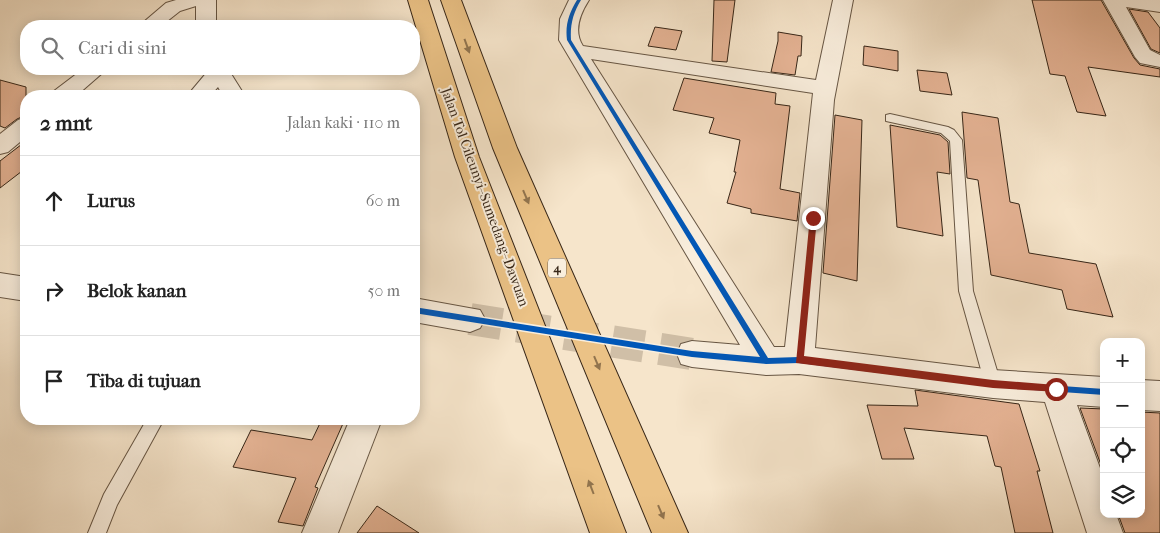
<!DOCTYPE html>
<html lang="id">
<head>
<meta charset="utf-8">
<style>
  body { margin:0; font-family:"IM FELL French Canon",serif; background:#f2f2f2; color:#222 }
  .controls { position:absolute; right:15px; bottom:15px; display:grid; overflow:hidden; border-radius:10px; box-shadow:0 2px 12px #0003 }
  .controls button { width:45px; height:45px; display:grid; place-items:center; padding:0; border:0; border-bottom:1px solid #e0e0e0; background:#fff; color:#222; font:25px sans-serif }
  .stop { position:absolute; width:15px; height:15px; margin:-11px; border:4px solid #8f2418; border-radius:50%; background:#fff }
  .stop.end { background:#8f2418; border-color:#fff; box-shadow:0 1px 5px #0008 }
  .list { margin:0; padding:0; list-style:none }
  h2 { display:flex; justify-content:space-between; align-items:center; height:65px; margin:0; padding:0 20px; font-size:21px }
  h2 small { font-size:16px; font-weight:400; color:#767676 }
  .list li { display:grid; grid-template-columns:32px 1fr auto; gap:15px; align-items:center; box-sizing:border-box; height:90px; padding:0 20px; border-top:1px solid #e0e0e0 }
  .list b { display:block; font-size:19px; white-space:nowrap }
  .list em { font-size:16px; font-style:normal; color:#767676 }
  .icon { flex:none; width:28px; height:28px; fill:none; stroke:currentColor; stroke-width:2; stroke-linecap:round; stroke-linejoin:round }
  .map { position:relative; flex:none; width:1160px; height:533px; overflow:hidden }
  .search { position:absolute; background:#fff; box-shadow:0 2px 12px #0003; left:20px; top:20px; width:400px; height:55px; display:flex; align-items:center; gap:12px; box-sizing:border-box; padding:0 18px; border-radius:20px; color:#767676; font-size:19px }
  .panel { position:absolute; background:#fff; box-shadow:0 2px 12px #0003; left:20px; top:90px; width:400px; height:335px; border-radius:20px }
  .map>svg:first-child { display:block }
  .building { fill:#e4b293; stroke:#372617 }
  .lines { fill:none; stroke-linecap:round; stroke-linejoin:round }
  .street-tunnel { stroke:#d0bfa7; stroke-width:32; stroke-dasharray:32 16; stroke-linecap:butt }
  .lane-casing { stroke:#675644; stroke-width:2 }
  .street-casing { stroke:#675644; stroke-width:2 }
  .highway-casing { stroke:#372617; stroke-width:2 }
  .lane { fill:#f9eedd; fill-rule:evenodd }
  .street { fill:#f9eedd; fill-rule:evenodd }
  .highway { fill:#ebc286; fill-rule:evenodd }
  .cycleway-casing { stroke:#f9eedd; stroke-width:3 }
  .cycleway { fill:#0057b8; fill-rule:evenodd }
  .oneway { fill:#91744e }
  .route { fill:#8f2418 }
  .labels { text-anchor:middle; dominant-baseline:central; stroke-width:4; stroke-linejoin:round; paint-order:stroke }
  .shield { fill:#f9eedd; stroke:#716252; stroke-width:1 }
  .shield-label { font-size:12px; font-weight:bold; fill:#372617 }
  .street-label { font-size:14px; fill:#372617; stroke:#f9eedd }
</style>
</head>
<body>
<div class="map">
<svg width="1160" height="533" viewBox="0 0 1160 533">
  <rect width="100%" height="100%" fill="#f6e5cb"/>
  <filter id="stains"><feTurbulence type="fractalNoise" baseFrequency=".004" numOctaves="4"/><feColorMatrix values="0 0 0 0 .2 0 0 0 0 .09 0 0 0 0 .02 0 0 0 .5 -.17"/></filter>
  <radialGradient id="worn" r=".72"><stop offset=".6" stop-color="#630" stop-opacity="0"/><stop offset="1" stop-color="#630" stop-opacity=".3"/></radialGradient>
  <g class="building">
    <polygon points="714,0 735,0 727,62 712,61"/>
    <polygon points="1032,0 1101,0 1134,58 1140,65 1160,69 1160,77 1088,67 1106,116 1077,112 1065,76 1050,74"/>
    <polygon points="1129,9 1148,12 1160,28 1160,53 1151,49"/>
    <polygon points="655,27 682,31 676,50 648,46"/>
    <polygon points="778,32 802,36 801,56 798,56 795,75 771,72 778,41"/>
    <polygon points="864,46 898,51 898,71 863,65"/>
    <polygon points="917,70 947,73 952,95 920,91"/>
    <polygon points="684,78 776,93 775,104 790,106 780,189 800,193 797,221 751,213 751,209 727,203 736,172 734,172 740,140 709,133 714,118 673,110"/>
    <polygon points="0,80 26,87 26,115 17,119 5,128 0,126"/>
    <polygon points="962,112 998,118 1010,202 1019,204 1029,253 1096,264 1113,317 1067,309 1062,290 991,275 978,180 967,178"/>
    <polygon points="835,115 862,120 857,281 823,273"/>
    <polygon points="890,125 940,135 948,142 950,174 937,172 943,236 897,227"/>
    <polygon points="26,141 26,168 0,188 0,161"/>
    <polygon points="915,390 1019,404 1040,471 1037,471 1053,533 1015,533 1001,467 995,466 987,436 904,428 914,459 882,459 867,405 918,406"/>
    <polygon points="1080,408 1104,409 1104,473"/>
    <polygon points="1141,412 1160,413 1160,533 1125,533 1118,514 1141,514"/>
    <polygon points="322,419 345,419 315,487 318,488 303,526 278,522 296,478 233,467 251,430 312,440"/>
    <polygon points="377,506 419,533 357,533"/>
  </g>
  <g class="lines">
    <polyline class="street-tunnel" points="470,319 692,354"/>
    <g class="lane-casing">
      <g id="lane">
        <polygon points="890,114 948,127 954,130 962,140 973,291 1001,384 999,389 993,391 987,389 985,384 959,291 950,141 941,133 886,121 886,115"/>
        <polygon points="147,419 164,419 117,505 106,533 88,533 104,494"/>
      </g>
    </g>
    <g class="street-casing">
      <g id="street">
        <polygon points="176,0 216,0 216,26 196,26 196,6 180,11 161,26 139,26 166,3"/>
        <path d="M569,0H589C580,14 573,31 583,46L816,80L833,0H853L834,100L815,348L993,370L1104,377V407L1077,405L1104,479V514H1116L1123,533H1087L1045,402L993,398L799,374L766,375L692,367L681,364L677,354L681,344L692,341L740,345L559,40L560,19ZM591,59L813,93L785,347H774Z"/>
        <polygon points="1103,0 1160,0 1160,12 1126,7 1150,50 1160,55 1160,67 1140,63 1135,57"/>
        <polygon points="83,69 107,69 76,96 51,96 54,91"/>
        <polygon points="207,69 228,69 245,96 223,96 218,87 210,96 187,96 208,71"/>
        <polygon points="26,117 26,137 8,152 0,154 0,134 18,120"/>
        <polygon points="0,273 26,277 26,301 0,297"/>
        <polygon points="414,298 480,310 485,319 480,328 470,332 414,322"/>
        <polygon points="1141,380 1160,381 1160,411 1141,410"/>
        <polygon points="350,419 382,419 338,533 302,533"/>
      </g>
    </g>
    <g class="highway-casing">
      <g id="highway">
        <polygon points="408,0 428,0 479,157 626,533 590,533 455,157"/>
        <polygon points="441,0 461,0 517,148 688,533 652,533 493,148"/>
      </g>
    </g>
    <use href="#lane" class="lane"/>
    <use href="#street" class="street"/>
    <use href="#highway" class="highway"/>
    <g class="cycleway-casing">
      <path id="cycleway" d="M577,0H581C573,13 570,25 571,40L768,358L799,357L993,381L1104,389V395L993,387L799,363L766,364L692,357L414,313V307L692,351L760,357L567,40C565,25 569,13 577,0Z"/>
    </g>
    <use href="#cycleway" class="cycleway"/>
  </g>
  <defs><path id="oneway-solid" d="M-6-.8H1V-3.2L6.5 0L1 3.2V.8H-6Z" transform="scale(1.25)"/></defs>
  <g class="oneway">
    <use href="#oneway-solid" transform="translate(467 46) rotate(70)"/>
    <use href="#oneway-solid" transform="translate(526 197) rotate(67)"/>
    <use href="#oneway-solid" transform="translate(597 363) rotate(67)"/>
    <use href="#oneway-solid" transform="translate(591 487) rotate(-111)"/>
    <use href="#oneway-solid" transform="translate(661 512) rotate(67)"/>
  </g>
  <polygon class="route" points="810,216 817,218 804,356 993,380 1056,385 1059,386 1059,392 993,388 796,363"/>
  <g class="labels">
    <rect class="shield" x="548" y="258.5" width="18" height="19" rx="4"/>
    <g class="shield-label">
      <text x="557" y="268">4</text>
    </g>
    <g class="street-label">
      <text transform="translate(485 197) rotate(70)">Jalan Tol Cileunyi–Sumedang–Dawuan</text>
    </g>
  </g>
  <rect width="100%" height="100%" filter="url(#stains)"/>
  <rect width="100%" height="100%" fill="url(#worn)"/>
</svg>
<div class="controls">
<button>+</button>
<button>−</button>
<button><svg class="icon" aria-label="locate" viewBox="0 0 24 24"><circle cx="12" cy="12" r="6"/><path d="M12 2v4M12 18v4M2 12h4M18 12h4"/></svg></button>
<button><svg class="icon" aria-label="layers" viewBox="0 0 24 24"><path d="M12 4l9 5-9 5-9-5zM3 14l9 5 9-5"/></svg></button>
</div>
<div class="stop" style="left:1056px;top:389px"></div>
<div class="stop end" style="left:813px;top:218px"></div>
<div class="search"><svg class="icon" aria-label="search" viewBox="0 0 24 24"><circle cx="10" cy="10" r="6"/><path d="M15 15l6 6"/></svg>Cari di sini</div>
<section class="panel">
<h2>2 mnt<small>Jalan kaki · 110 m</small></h2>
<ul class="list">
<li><svg class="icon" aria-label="ahead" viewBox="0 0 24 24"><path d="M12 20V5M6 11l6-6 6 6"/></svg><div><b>Lurus</b></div><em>60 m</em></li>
<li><svg class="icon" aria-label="right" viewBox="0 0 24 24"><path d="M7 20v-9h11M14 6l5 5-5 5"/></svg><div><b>Belok kanan</b></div><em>50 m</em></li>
<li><svg class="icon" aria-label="arrive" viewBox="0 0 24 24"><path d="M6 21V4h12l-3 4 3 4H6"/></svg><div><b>Tiba di tujuan</b></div></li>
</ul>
</section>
</div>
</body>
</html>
